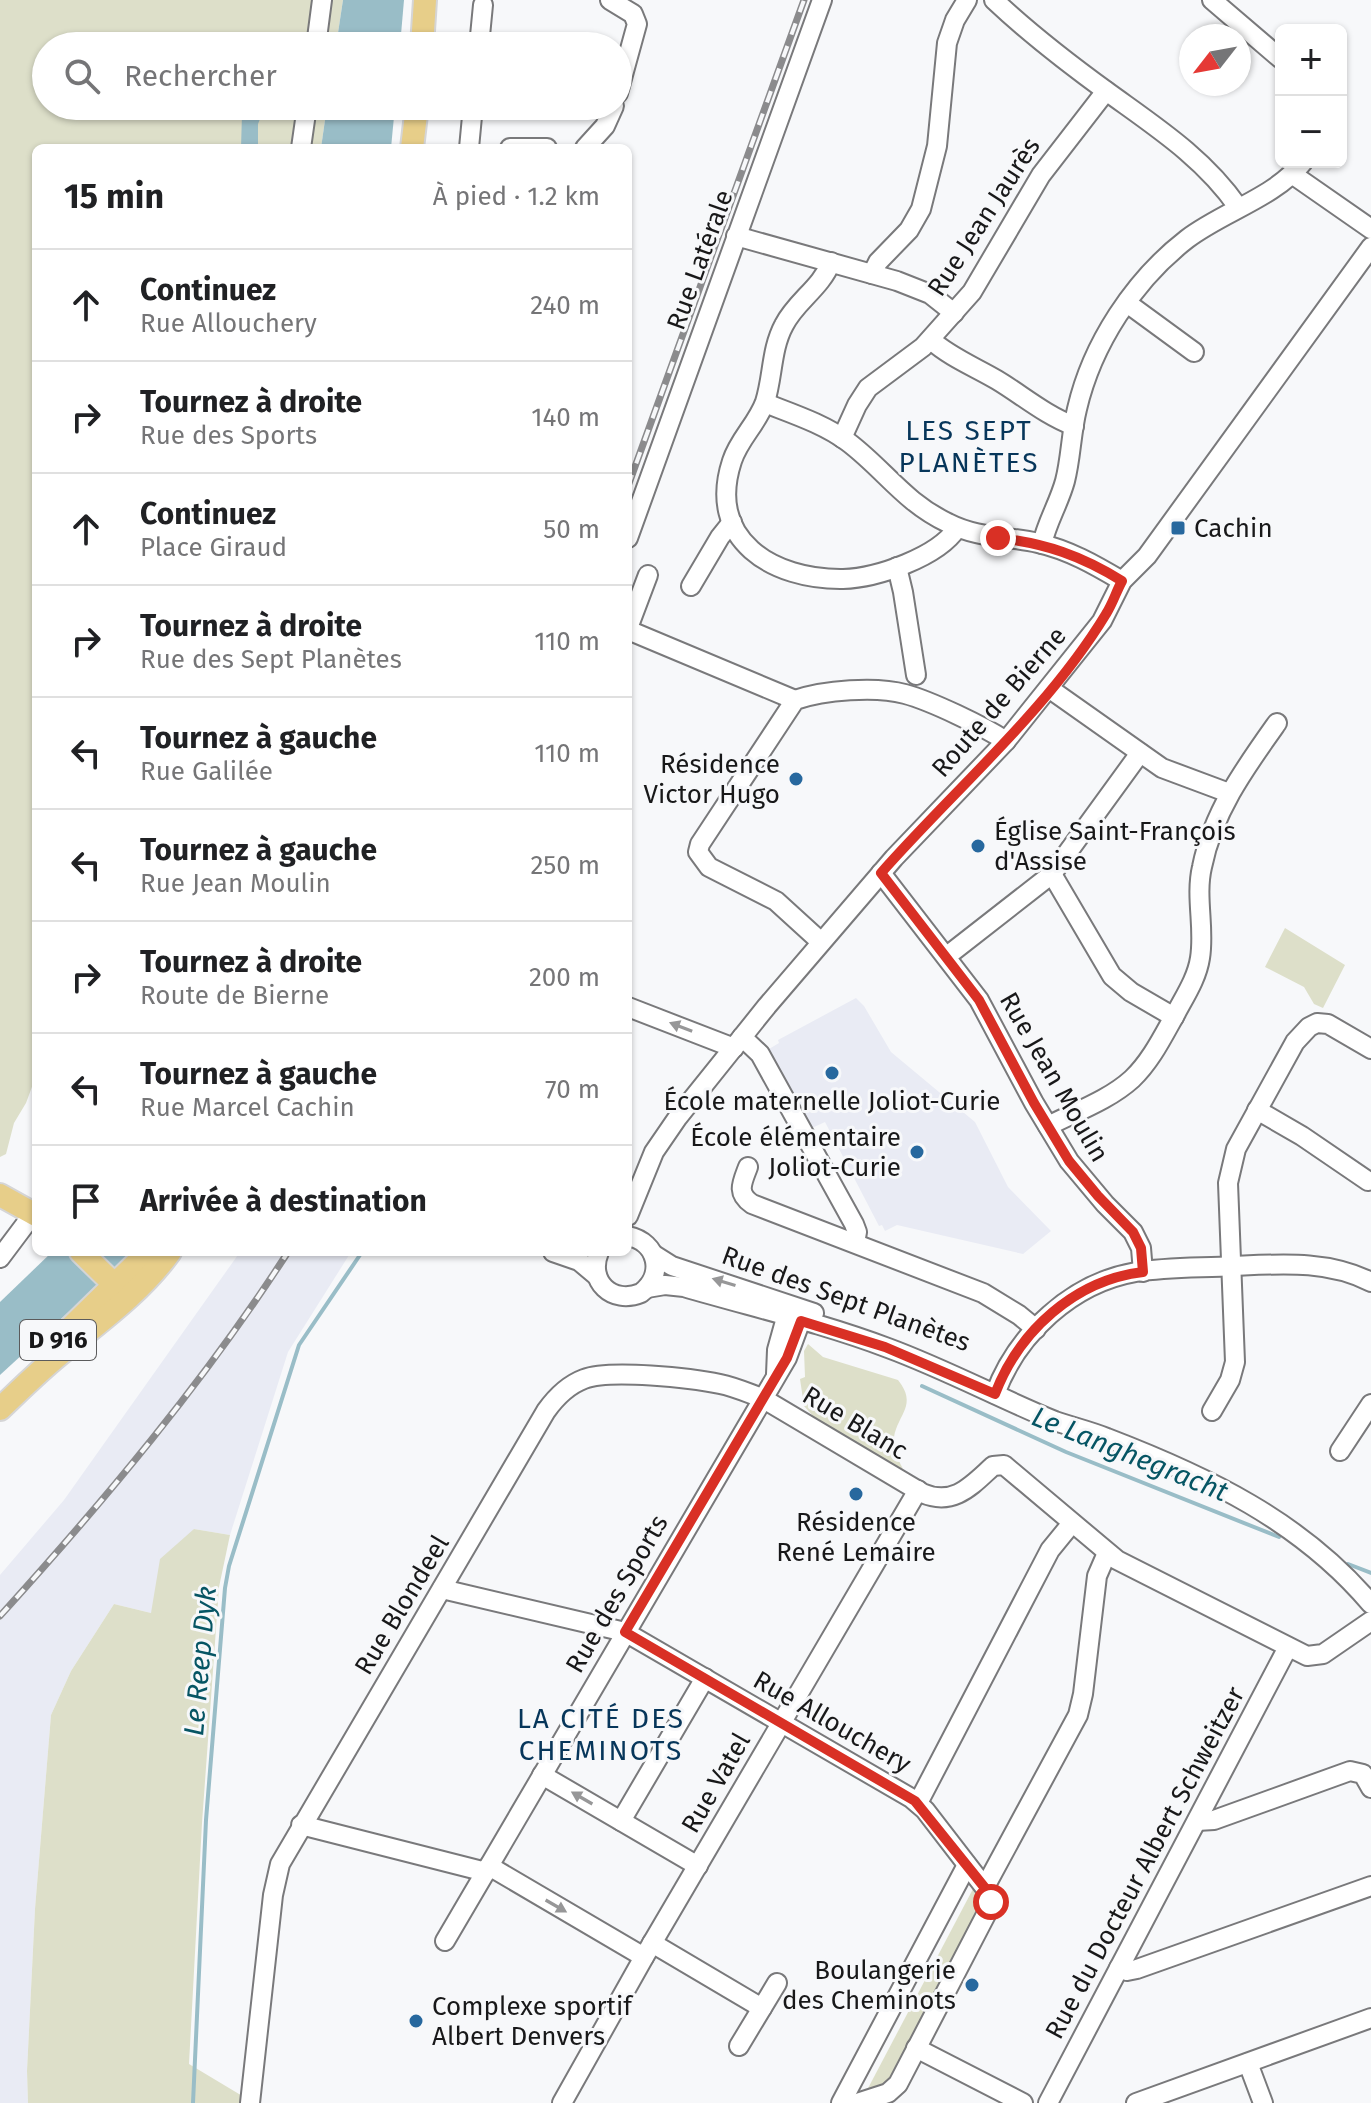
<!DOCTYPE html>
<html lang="fr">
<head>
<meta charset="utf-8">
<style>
  body { margin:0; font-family:"Fira Sans",sans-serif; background:#f6f6f6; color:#202124 }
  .controls { position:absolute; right:24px; top:24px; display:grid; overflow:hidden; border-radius:12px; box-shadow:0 2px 6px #0004 }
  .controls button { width:72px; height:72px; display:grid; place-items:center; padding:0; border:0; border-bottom:2px solid #e0e0e0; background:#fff; color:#202124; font:40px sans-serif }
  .compass { position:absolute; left:1179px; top:24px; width:72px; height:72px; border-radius:50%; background:#fff; box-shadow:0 2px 6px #0004; rotate:239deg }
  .stop { position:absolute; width:24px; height:24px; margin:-18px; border:6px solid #d93025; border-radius:50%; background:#fff }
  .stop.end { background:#d93025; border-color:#fff; box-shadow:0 2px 8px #0008 }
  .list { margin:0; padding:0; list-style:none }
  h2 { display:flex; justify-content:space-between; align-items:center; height:104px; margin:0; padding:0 32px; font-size:34px }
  h2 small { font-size:26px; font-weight:400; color:#757577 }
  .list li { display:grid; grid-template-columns:52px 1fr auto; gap:24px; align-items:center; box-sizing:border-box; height:112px; padding:0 32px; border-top:2px solid #e0e0e0 }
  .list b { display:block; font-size:30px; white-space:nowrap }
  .list p { margin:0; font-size:26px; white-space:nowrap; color:#757577 }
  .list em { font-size:26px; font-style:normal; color:#757577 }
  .icon { flex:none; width:44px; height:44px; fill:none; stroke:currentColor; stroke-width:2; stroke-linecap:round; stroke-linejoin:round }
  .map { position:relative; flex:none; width:1371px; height:2103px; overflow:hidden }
  .search { position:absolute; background:#fff; box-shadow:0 2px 6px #0004; left:32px; top:32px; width:600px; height:88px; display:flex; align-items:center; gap:20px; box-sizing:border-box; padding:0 28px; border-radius:44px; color:#757577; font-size:30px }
  .panel { position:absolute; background:#fff; box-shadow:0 2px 6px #0004; left:32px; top:144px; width:600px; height:1112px; border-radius:12px }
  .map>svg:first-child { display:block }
  .built { fill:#e9ebf4 }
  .green { fill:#dddfc9 }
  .water { fill:#99bdc7 }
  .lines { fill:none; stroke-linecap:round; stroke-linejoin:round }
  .stream { stroke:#99bdc7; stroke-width:4 }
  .minor-casing { stroke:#79797b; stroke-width:22 }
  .major-casing { stroke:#d5d5d6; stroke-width:26 }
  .minor { stroke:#fff; stroke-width:18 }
  .major { stroke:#e7ce89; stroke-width:22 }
  .rail-casing { stroke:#8b8b8d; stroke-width:7 }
  .rail { stroke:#f7f8fa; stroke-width:4; stroke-dasharray:12; stroke-linecap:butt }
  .oneway { fill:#979798 }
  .route { stroke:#d93025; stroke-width:10 }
  .poi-dot { fill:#27689e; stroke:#f7f8fa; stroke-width:3 }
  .labels { text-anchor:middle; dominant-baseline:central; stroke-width:6; stroke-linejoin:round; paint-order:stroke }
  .shield { fill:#f7f8fa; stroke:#5b5b5c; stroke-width:2 }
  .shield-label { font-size:24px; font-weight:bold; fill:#181819 }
  .street-label { font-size:26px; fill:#181819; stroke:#f7f8fa }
  .poi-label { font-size:26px; fill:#181819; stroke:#f7f8fa; text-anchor:start }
  .neighbourhood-label { font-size:28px; letter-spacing:2px; fill:#07365a; stroke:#f7f8fa }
  .water-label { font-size:28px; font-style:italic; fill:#065564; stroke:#f7f8fa }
</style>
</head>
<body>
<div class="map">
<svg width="1371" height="2103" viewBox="0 0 1371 2103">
  <rect width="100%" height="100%" fill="#f7f8fa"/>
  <g class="built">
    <polygon points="856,998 864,1006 891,1052 975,1122 1008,1187 1051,1231 1023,1254 897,1225 885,1231 882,1225 879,1226 825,1122 812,1128 769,1049 779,1043 778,1040"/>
    <polygon points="240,1252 351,1252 288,1352 230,1535 194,1529 151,1613 114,1604 71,1671 51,1715 35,1909 27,2071 28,2103 0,2103 0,1575 64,1500"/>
  </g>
  <g class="green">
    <polygon points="0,0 343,0 336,46 46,46 46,106 327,106 321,148 36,148 36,1076 26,1103 14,1123 6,1154 0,1157"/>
    <polygon points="1285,928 1345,965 1323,1008 1314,1004 1304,987 1265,967"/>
    <path d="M808,1344L823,1357L898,1380C918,1405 898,1414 894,1437C892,1448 898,1459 903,1469L822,1426L804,1406L800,1379L805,1377L804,1351Z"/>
    <polygon points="194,1529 230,1535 219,1587 202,1823 189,2064 254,2103 28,2103 27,2071 35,1909 51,1715 71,1671 114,1604 151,1613 160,1559"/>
    <polygon points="974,1887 983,1899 886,2085 865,2094"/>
  </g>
  <g class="water">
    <polygon points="343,0 404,0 400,46 336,46"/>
    <polygon points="246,106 265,106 258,124 258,148 241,148 242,114"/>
    <polygon points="327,106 395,106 391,148 321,148"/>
    <polygon points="52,1252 134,1252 0,1375 0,1302"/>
  </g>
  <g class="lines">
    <g class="stream">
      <polyline points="922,1386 1066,1452 1279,1537"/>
      <polyline points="1348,1564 1371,1573"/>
      <polyline points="193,2103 206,1820 225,1588 229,1566 299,1345 362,1252"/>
    </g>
    <g class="minor-casing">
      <g id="minor">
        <polyline points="610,0 633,14 637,24 618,93"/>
        <path d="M994,0C1030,34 1069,64 1109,93C1156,127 1204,158 1238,207"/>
        <polyline points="1212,0 1281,59"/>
        <polyline points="316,46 322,0"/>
        <polyline points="479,46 483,5"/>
        <polyline points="301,148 307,106"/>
        <polyline points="469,148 473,106"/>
        <polyline points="510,148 547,148"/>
        <polyline points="585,148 605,126 614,106"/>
        <polyline points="1292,174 1371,229"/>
        <polyline points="736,236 897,281 930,294 954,313"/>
        <path d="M831,262C821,288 796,301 784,325C771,349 773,377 765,402C757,424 739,439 732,461C706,540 773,580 843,579C877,578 938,557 957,528"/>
        <polyline points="872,274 878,262 909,230 921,209 937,146 947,43 955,20 967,0"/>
        <polyline points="1127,303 1194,352"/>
        <path d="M931,340C950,357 975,367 997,380C1022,395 1045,415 1074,426"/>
        <path d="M765,403C793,414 824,424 848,442C885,470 904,502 948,523C977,538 1007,536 1038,543C1069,550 1095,565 1122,581"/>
        <polyline points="842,438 857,405 868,388 923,347 972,292 1041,175 1106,91"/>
        <polyline points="628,538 822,0"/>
        <path d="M1042,544C1047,522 1059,503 1065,481C1071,458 1071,433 1077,409C1092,344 1134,280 1187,239C1224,211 1274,198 1303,162"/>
        <polyline points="897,567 903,592 916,675"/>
        <polyline points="691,586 720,537 732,522"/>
        <polyline points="628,628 648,575"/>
        <polyline points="628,630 795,700"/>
        <polyline points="1050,689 1162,768 1229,793"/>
        <polyline points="881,873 979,1000 1034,1103 1069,1161 1105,1204 1133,1232 1141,1248 1143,1272"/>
        <polyline points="1052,874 1112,976 1131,992 1174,1017"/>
        <path d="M821,942L776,901L709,867L698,852L700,844L795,700C824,690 876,686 905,694C931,701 983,726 1006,741"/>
        <polyline points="947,956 1052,874 1140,753"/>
        <polyline points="628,1007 734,1048"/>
        <polyline points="742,1037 760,1054 854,1224 857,1232 855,1243"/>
        <polyline points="1257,1110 1302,1136 1368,1181"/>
        <path d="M1048,1126C1075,1112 1109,1100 1132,1079C1151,1061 1163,1036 1176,1013C1185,996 1197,978 1200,958C1205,928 1195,897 1202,867C1213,812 1245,768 1277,723"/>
        <path d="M748,1167C742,1183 736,1193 752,1204L983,1293L1019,1315L1036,1329"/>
        <polyline points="628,1216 654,1152 678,1117 767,1006 894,858 1006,741 1102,621 1122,581 1147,556 1371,247"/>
        <polyline points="553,1252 579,1261 597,1276"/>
        <path d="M599,1252C587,1281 612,1305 641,1293C665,1275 658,1242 628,1236"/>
        <polyline points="653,1254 672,1266 814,1313"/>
        <polyline points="0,1258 36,1210"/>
        <path d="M647,1288L665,1285L684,1287C752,1307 822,1323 888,1348C945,1369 999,1398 1055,1421C1072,1427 1090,1431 1107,1438C1206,1476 1301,1521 1371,1604"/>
        <polyline points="776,1374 777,1350 789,1307"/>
        <path d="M995,1394C1017,1334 1072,1283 1136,1272C1168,1267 1202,1268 1234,1266C1281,1264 1328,1260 1371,1282"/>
        <polyline points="1212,1411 1230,1380 1235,1362 1228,1183 1236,1149 1295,1042 1309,1027 1317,1023 1328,1024 1371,1049"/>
        <polyline points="1340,1451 1371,1404"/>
        <polyline points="442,1589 625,1632 911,1798 925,1810 989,1893 991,1905 898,2084 888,2093 857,2103"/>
        <polyline points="542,1775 698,1866"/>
        <polyline points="918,1803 1050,1550 1072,1523"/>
        <polyline points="621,1821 705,1678"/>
        <polyline points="1197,1821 1214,1820 1350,1771 1363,1774 1371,1788"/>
        <polyline points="301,1825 486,1872"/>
        <polyline points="489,1866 644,1957"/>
        <polyline points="985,1887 1078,1715 1083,1694 1097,1576 1107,1553"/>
        <polyline points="445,1941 787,1358 804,1312"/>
        <polyline points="652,1943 762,2008"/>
        <polyline points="1119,1968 1127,1971 1137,1969 1371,1886"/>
        <polyline points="739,2046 777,1983"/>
        <polyline points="916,2048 1023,2103"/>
        <polyline points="1248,2063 1263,2103"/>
        <path d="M250,2103L273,1895L280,1864L546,1411C556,1397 568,1385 584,1379C609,1369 692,1378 720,1384C735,1387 748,1393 762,1398L922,1493C954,1507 972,1485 993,1466L1004,1465L1117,1560L1307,1656L1323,1654L1371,1621"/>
        <polyline points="562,2103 644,1957 918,1490"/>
        <polyline points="841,2103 967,1865"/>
        <polyline points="1048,2103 1288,1647"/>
        <polyline points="1136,2103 1371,2018"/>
      </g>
    </g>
    <g class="major-casing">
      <g id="major">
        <polyline points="422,46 425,0"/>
        <polyline points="412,148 417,106"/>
        <polyline points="0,1195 36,1215"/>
        <polyline points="81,1252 126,1296"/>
        <polyline points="63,1335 148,1252"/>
        <path d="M0,1409C21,1389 42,1368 65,1350C102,1320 142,1291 170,1252"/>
      </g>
    </g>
    <use href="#minor" class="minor"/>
    <use href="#major" class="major"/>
    <g class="rail-casing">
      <g id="rail">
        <polyline points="628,486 804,0"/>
        <path d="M0,1616C104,1501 204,1382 288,1252"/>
      </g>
    </g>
    <use href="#rail" class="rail"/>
  </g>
  <defs><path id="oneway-solid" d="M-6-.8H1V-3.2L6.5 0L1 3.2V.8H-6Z" transform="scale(2)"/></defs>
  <g class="oneway">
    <use href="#oneway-solid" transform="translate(681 1027) rotate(-159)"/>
    <use href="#oneway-solid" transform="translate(724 1282) rotate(-163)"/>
    <use href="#oneway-solid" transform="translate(582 1798) rotate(-150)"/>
    <use href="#oneway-solid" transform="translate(556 1906) rotate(30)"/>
  </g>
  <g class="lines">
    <path class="route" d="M991,1902L989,1893L915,1801L625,1632L787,1358L801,1321L885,1347L995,1394C1019,1331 1075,1280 1143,1272L1141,1248L1133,1232L1098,1196L1069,1161L1034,1103L979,1000L881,873C955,789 1048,710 1106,614C1113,603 1116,592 1122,581C1082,556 1045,543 998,538"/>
  </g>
  <g class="poi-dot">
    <rect x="1170" y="520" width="16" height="16" rx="4"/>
    <circle cx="796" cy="779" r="8"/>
    <circle cx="978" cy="846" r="8"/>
    <circle cx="832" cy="1073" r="8"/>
    <circle cx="917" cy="1152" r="8"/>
    <circle cx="856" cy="1494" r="8"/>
    <circle cx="972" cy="1985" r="8"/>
    <circle cx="416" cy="2021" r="8"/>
  </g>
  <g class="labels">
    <rect class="shield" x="20" y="1320" width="76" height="40" rx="6"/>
    <g class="shield-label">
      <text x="58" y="1340">D 916</text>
    </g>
    <g class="street-label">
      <text transform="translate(984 217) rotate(-57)">Rue Jean Jaurès</text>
      <text transform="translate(700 260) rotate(-70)">Rue Latérale</text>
      <text transform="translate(999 702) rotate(-49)">Route de Bierne</text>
      <text transform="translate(1054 1077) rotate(60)">Rue Jean Moulin</text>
      <text transform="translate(846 1299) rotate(20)">Rue des Sept Planètes</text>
      <text transform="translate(855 1423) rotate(31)">Rue Blanc</text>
      <text transform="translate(617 1594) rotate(-60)">Rue des Sports</text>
      <text transform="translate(402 1605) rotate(-59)">Rue Blondeel</text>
      <text transform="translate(832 1722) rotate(30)">Rue Allouchery</text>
      <text transform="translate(716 1783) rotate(-60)">Rue Vatel</text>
      <text transform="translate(1145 1863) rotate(-62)">Rue du Docteur Albert Schweitzer</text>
    </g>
    <g class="poi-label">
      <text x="1194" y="528">Cachin</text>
      <text x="780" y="764" text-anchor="end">Résidence<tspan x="780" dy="30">Victor Hugo</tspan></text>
      <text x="994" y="831">Église Saint-François<tspan x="994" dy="30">d'Assise</tspan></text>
      <text x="832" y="1101" text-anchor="middle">École maternelle Joliot-Curie</text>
      <text x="901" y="1137" text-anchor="end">École élémentaire<tspan x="901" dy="30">Joliot-Curie</tspan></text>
      <text x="856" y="1522" text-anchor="middle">Résidence<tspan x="856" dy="30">René Lemaire</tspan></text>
      <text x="956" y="1970" text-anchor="end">Boulangerie<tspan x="956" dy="30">des Cheminots</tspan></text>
      <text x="432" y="2006">Complexe sportif<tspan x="432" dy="30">Albert Denvers</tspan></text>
    </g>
    <g class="neighbourhood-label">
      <text x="969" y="430">LES SEPT<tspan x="969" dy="32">PLANÈTES</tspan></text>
      <text x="601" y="1718">LA CITÉ DES<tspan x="601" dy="32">CHEMINOTS</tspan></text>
    </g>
    <g class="water-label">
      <text transform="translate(1130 1454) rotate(22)">Le Langhegracht</text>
      <text transform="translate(200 1661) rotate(-85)">Le Reep Dyk</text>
    </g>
  </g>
</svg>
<div class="controls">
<button>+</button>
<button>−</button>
</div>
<svg class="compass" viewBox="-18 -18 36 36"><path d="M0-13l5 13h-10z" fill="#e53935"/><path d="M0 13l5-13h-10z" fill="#757577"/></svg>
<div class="stop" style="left:991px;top:1902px"></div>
<div class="stop end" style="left:998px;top:538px"></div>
<div class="search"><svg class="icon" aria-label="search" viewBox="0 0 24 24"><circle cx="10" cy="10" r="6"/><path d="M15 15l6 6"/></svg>Rechercher</div>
<section class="panel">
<h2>15 min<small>À pied · 1.2 km</small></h2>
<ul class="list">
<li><svg class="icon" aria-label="ahead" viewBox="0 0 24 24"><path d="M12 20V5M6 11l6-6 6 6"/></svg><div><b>Continuez</b><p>Rue Allouchery</p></div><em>240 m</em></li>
<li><svg class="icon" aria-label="right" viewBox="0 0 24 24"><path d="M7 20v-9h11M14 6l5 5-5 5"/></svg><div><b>Tournez à droite</b><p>Rue des Sports</p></div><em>140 m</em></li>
<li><svg class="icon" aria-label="ahead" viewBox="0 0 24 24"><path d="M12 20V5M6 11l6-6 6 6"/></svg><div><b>Continuez</b><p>Place Giraud</p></div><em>50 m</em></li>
<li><svg class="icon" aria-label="right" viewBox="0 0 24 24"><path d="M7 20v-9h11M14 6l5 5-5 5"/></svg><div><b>Tournez à droite</b><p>Rue des Sept Planètes</p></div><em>110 m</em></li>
<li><svg class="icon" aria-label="left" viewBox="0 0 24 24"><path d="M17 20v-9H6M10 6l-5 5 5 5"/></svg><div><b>Tournez à gauche</b><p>Rue Galilée</p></div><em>110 m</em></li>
<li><svg class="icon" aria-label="left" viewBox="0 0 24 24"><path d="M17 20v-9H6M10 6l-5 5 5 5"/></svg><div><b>Tournez à gauche</b><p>Rue Jean Moulin</p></div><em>250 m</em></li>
<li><svg class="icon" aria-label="right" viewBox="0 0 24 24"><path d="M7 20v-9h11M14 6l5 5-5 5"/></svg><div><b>Tournez à droite</b><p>Route de Bierne</p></div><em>200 m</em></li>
<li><svg class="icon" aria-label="left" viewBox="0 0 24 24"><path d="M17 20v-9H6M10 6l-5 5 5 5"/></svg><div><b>Tournez à gauche</b><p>Rue Marcel Cachin</p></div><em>70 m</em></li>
<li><svg class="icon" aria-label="arrive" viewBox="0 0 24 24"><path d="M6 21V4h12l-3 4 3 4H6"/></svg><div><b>Arrivée à destination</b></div></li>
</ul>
</section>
</div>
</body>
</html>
